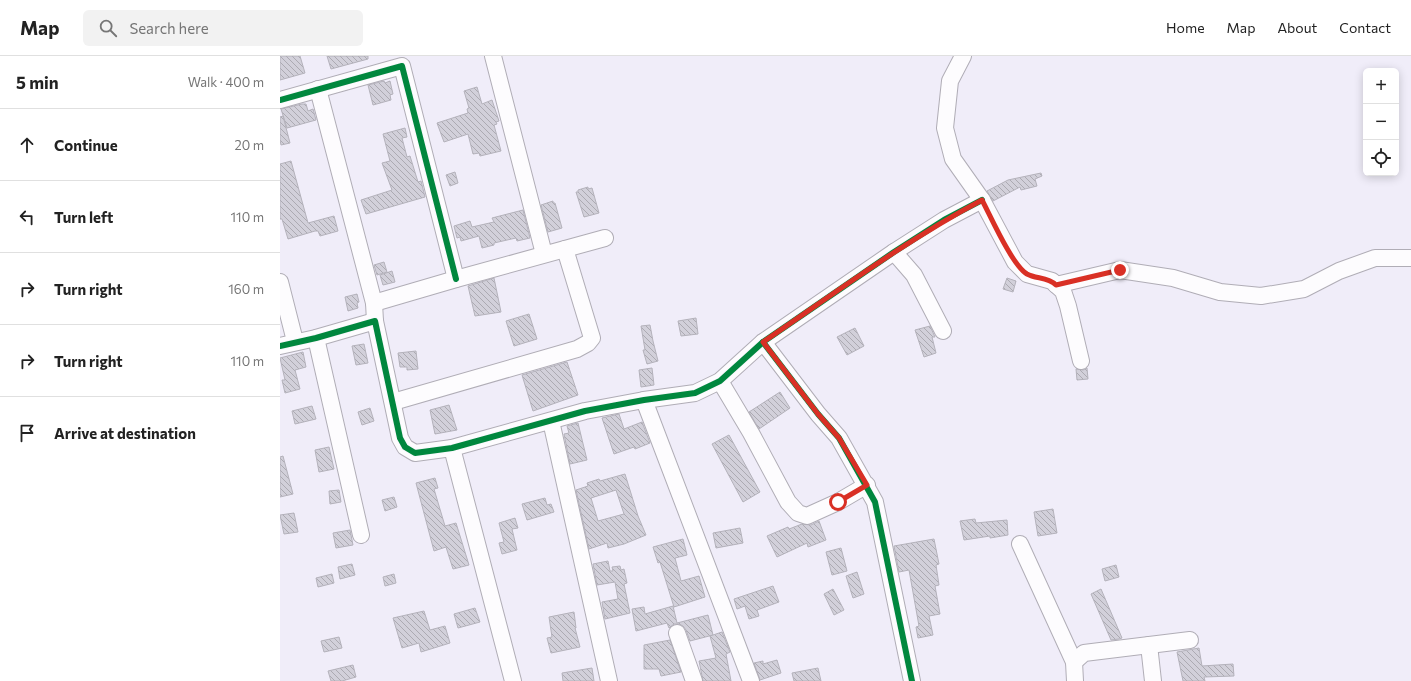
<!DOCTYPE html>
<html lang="en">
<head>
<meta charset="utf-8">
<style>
  body { margin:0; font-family:Commissioner,sans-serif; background:#f2f2f2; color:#222 }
  .controls { position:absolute; right:12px; top:12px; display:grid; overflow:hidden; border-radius:6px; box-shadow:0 2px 10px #0003 }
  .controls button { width:36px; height:36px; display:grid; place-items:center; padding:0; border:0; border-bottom:1px solid #e0e0e0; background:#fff; color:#222; font:20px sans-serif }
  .stop { position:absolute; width:12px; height:12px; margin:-9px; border:3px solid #d93025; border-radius:50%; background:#fff }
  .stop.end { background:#d93025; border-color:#fff; box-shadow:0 1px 4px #0008 }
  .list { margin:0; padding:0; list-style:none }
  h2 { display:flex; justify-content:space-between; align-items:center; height:52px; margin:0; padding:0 16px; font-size:17px }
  h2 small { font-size:13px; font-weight:400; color:#767676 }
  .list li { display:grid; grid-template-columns:26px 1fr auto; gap:12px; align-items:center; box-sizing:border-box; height:72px; padding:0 16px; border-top:1px solid #e0e0e0 }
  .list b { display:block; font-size:15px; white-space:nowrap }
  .list em { font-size:13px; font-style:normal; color:#767676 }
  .icon { flex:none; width:22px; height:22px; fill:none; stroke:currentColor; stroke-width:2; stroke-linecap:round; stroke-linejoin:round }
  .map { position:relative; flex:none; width:1131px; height:625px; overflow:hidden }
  header { display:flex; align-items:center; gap:24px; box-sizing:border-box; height:56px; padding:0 20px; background:#fff; border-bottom:1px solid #e0e0e0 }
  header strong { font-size:19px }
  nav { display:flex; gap:22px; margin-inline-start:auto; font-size:14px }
  .search { width:280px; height:36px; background:#f2f2f2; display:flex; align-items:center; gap:10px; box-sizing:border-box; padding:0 14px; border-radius:6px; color:#767676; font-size:15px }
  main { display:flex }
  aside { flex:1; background:#fff }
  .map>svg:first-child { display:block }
  .building { fill:url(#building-back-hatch); stroke:#b4b2bb; fill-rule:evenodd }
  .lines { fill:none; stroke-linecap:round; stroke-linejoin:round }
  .minor-casing { stroke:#b0adb6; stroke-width:18 }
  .minor { stroke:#fdfcfe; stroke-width:16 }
  .cycleway-casing { stroke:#f9f8fc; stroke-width:8 }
  .cycleway { stroke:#00873e; stroke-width:6 }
  .route { stroke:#d93025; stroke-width:5 }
</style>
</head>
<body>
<header>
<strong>Map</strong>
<div class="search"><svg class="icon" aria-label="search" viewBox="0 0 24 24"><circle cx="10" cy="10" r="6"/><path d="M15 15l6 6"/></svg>Search here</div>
<nav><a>Home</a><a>Map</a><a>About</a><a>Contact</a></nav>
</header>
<main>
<aside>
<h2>5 min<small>Walk · 400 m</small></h2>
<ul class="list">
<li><svg class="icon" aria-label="ahead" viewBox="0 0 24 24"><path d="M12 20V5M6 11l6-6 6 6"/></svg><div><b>Continue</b></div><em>20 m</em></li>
<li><svg class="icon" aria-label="left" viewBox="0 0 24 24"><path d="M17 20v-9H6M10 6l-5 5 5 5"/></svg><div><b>Turn left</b></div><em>110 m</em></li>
<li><svg class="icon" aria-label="right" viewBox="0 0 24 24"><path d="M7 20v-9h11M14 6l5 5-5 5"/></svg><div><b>Turn right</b></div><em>160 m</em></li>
<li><svg class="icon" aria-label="right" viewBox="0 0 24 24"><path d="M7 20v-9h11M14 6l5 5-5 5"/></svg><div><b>Turn right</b></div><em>110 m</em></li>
<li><svg class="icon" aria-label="arrive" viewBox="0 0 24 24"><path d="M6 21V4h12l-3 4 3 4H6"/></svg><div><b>Arrive at destination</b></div></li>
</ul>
</aside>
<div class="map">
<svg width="1131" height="625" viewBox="0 0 1131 625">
  <defs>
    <pattern id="building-back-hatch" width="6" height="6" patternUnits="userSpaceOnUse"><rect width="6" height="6" fill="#d2d0da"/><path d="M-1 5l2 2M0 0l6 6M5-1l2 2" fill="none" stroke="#acaab2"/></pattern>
  </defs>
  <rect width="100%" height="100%" fill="#f0edf9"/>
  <g class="building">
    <polygon points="0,0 20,0 25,17 0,24"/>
    <polygon points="47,0 88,0 88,3 51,13"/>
    <polygon points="104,25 105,27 110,25 113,38 110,39 111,44 93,49 88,29"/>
    <polygon points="197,31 202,48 212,44 219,65 216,66 217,68 214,69 221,95 200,100 199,97 193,98 188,78 164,86 157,67 188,57 187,53 189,52 184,35"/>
    <polygon points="22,48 26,48 28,55 33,53 36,64 7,72 1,53"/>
    <polygon points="3,60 10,87 1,89 0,84 0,61"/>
    <polygon points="125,72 127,81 122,82 127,101 130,100 138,126 141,125 145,141 86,158 81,144 112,134 102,107 110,105 103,78"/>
    <polygon points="11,105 28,167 54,160 58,175 40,180 38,175 35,175 8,183 2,163 0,163 0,108"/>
    <polygon points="175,116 178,127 170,130 166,119"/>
    <polygon points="761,117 762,120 755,123 757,130 741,134 740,131 713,145 707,135 728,124"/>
    <polygon points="308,131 308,133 312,132 319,157 304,161 296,136 298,136 298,134"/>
    <polygon points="273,145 273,147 275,147 282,172 268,176 261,149"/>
    <polygon points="243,154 250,182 237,185 236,182 214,187 214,189 202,192 199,180 181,185 180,181 177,182 174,170 190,165 192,171 214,166 212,162"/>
    <polygon points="104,206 107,216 97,219 94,209"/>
    <polygon points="112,215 115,226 103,229 100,219"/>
    <polygon points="214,222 221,256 195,260 188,230"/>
    <polygon points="727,222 736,225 733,236 723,233"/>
    <polygon points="77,238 79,246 77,247 78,252 68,255 65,241"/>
    <polygon points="249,258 257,283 234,290 226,265"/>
    <polygon points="416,262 418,278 401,280 398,265"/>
    <polygon points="370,269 373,285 378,305 367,308 363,294 365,294 361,270"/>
    <polygon points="650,270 655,281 652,281 656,297 644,301 635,274"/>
    <polygon points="575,272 584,290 567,299 557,281"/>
    <polygon points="84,288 88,307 76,309 72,290"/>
    <polygon points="136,295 138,313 127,314 127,311 120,311 118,297"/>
    <polygon points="23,296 26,311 15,314 20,333 5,337 2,324 5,324 0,302"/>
    <polygon points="287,306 298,339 253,355 242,319"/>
    <polygon points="372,312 374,329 361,331 359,314"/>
    <polygon points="807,312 808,323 797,324 796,313 803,314"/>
    <polygon points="500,336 510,352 479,373 469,356"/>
    <polygon points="169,349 177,374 155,378 150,354"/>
    <polygon points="32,350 36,363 15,368 12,355"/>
    <polygon points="90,352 94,365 82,369 78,356"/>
    <polygon points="339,358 344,373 362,366 370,387 355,393 354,391 334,398 322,362"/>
    <polygon points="298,367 307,404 290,408 284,378 289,377 287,370"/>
    <polygon points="449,379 480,436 463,446 432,388"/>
    <polygon points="49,391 54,413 39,416 35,394"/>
    <polygon points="3,400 13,438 0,441 0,401"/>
    <path d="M345,418L358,460L366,479L344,488L328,492L327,487L309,493L296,434L308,430L307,427L319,423L320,425ZM336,434L344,458L318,465L311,442Z"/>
    <polygon points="155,422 158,432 154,433 165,470 176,467 189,509 173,513 166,491 154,495 136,427"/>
    <polygon points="59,434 61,446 50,448 49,435"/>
    <polygon points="114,441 117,451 105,455 102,444"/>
    <polygon points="265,442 267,449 271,448 274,456 247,464 242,448"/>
    <polygon points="773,453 777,477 758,480 754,456"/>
    <polygon points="14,457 18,476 4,478 0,459"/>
    <polygon points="235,462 238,472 232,473 237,494 222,498 219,487 224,486 219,467"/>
    <polygon points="695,463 696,467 727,464 728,479 710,482 710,480 684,484 680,465"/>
    <polygon points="539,465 546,484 528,491 527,487 497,501 487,480 508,471 509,473 522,468 531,469"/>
    <polygon points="460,472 463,487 436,492 433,477"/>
    <polygon points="70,474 73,489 56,492 53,477"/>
    <polygon points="403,483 407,499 395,502 401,525 419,520 425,541 394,551 380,506 378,507 373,491"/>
    <polygon points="654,483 659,508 656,509 659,529 655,530 660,558 649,560 653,579 638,582 636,571 639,570 629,514 619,516 614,490"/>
    <polygon points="561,492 567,515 552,519 546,496"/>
    <polygon points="328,505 330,515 333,515 332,511 340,510 341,514 344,513 347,527 344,528 350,557 325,563 322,546 338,543 335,526 317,529 313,508"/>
    <polygon points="72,508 75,519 60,523 58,511"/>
    <polygon points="836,509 839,521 825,525 822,513"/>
    <polygon points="577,516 584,538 573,542 566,520"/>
    <polygon points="52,518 54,527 38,531 36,522"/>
    <polygon points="114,518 116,527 105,530 103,521"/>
    <polygon points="493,530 499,546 477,554 479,560 469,563 465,550 457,553 454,543"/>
    <polygon points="553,533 564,554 554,559 544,538"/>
    <polygon points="821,533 842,582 839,583 831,584 811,538"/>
    <polygon points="393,550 397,567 428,559 433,579 410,585 406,574 403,570 399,568 394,568 389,572 387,567 356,575 352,553 364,551 365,558"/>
    <polygon points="195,552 200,566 178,572 174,558"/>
    <polygon points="144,555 150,574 165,570 170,587 141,596 139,587 122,592 113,562"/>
    <polygon points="294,556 296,572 295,572 300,591 271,597 267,582 272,581 269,561"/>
    <polygon points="442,576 450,596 446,598 451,625 423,625 419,605 436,602 430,580"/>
    <polygon points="59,581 62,592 44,596 41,585"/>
    <polygon points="390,584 401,616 381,620 379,613 364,613 364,589"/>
    <polygon points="919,592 922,610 953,608 954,620 924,621 925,625 903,625 897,596"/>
    <polygon points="497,604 501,617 480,624 474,607 483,605 483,608"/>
    <polygon points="73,609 76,621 62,625 51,625 48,615"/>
    <polygon points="312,612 314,625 283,625 282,617"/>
    <polygon points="538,612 541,625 514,625 512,617"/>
  </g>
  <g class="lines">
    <g class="minor-casing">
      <g id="minor">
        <polyline points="213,0 264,198"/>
        <polyline points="683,0 670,25 665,72 673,103 702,144 735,206 747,218 772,225 783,235 788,250 801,305"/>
        <polyline points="38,33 94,247"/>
        <polyline points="0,44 122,10 176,223"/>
        <polyline points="614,196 634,219 663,275"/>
        <polyline points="0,226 15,285"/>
        <polyline points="776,229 840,214 893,222 940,236 981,240 1024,233 1059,215 1095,202 1131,202"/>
        <polyline points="95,265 94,247 176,223 325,182"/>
        <polyline points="36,282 81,479"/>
        <polyline points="483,286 538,358 559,382 595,446 632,625"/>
        <polyline points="0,290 36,282 95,265 120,382 125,391 135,397 172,392 305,355 364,344 415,337 440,325 483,286 614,196 664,164 702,144"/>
        <polyline points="440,325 471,377 508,446 518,457 527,460 558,446 587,429"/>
        <polyline points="364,344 471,625"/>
        <polyline points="113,346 297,293 308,287 312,282 285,193"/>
        <polyline points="271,365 329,625"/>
        <polyline points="172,392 233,625"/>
        <polyline points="740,488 794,606 795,625"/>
        <polyline points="397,577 414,625"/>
        <polyline points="869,589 873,625"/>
        <polyline points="794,606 804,597 910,584"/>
      </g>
    </g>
    <use href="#minor" class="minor"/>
    <g class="cycleway-casing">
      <g id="cycleway">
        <polyline points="0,44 122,10 176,223"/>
        <polyline points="483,286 538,358 559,382 595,446 632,625"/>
        <polyline points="0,290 36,282 95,265 120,382 125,391 135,397 172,392 305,355 364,344 415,337 440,325 483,286 614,196 664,164 702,144"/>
      </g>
    </g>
    <use href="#cycleway" class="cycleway"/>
  </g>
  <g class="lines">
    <path class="route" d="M558,446L587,429L559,382L538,358L483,286C555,237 625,185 702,144C711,161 732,209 747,218C756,223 768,221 776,229L840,214"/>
  </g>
</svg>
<div class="controls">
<button>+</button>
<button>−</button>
<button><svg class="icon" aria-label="locate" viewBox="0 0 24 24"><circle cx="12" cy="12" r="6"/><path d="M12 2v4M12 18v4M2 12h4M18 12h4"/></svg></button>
</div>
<div class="stop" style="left:558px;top:446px"></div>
<div class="stop end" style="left:840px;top:214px"></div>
</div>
</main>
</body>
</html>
